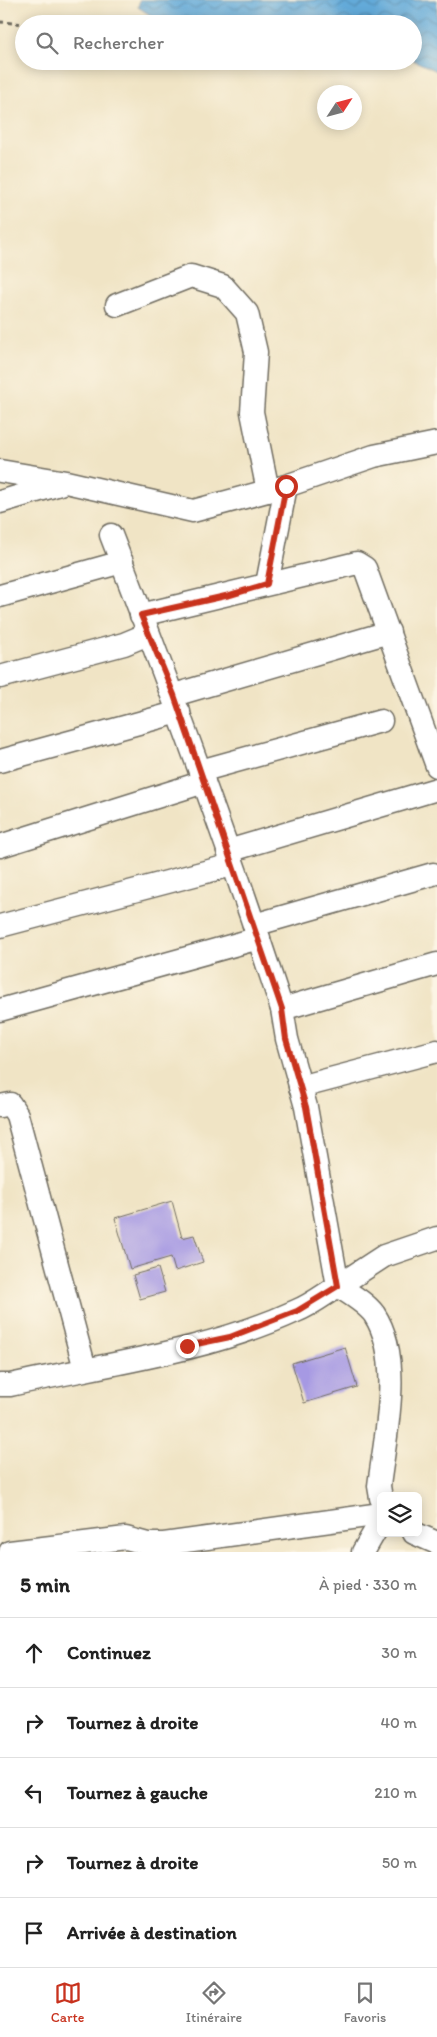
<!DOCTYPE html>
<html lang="fr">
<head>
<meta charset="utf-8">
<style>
  body { margin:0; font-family:Itim,sans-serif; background:#f2f2f2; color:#222 }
  .controls { position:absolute; right:15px; bottom:15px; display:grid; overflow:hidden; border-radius:8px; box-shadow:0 2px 12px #0003 }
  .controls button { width:45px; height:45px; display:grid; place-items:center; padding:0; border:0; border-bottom:1px solid #e0e0e0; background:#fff; color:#222; font:25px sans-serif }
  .compass { position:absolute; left:317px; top:85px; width:45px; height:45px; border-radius:50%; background:#fff; box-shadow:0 2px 12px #0003; rotate:54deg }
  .stop { position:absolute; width:15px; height:15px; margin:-11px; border:4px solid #c8321e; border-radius:50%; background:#fff }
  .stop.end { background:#c8321e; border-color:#fff; box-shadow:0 1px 5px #0008 }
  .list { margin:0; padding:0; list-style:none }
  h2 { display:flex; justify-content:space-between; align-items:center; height:65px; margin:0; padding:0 20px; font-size:21px }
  h2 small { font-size:16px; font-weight:400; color:#767676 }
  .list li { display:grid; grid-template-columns:32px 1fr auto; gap:15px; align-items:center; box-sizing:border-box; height:70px; padding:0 20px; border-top:1px solid #e0e0e0 }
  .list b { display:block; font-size:19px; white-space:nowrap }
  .list em { font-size:16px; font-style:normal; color:#767676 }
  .icon { flex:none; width:28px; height:28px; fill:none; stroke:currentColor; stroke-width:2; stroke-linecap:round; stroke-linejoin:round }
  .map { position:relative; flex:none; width:437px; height:1552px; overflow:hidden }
  .search { position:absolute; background:#fff; box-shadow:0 2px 12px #0003; left:15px; right:15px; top:15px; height:55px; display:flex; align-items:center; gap:12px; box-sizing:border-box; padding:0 18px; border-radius:28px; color:#767676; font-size:19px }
  .sheet { height:415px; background:#fff }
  nav { display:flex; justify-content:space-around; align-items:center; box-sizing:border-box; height:70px; border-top:1px solid #e0e0e0; background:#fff; font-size:14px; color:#767676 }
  nav a { display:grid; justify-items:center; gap:2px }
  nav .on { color:#c8321e }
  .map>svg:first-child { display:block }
  .water { fill:url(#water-waves); stroke:#476a82 }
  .building { fill:#a699e3 }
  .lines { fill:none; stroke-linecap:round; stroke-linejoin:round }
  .minor-casing { stroke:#706c61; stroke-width:25 }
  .path { stroke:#706c61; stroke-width:3; stroke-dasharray:4 4; stroke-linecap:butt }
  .minor { stroke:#fff; stroke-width:22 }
  .route { stroke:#c8321e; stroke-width:6 }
</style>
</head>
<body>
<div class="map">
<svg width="437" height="1552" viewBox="0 0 437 1552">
  <defs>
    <pattern id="water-waves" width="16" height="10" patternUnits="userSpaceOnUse" patternTransform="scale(1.25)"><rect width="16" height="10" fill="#63aad9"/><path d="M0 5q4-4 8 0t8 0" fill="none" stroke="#528bb0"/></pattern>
  </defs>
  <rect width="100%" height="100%" fill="#fcf5e5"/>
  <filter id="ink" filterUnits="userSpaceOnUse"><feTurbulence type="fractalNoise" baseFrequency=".02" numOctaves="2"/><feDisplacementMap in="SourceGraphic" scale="10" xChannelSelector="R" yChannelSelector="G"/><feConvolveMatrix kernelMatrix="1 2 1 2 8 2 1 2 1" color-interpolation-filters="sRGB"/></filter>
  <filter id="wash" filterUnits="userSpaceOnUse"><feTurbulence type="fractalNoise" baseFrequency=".0096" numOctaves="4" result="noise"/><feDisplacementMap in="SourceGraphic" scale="20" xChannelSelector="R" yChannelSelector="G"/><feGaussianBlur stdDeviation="1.12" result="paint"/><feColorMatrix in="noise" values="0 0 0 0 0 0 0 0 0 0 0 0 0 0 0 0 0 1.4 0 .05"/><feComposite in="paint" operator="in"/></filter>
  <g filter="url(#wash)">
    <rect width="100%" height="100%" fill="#f0e4c5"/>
    <polygon class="water" points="140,0 437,0 437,71 413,60 413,24 164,24 138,7"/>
    <g id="blocks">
      <g class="building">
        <polygon points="172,1201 182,1238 194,1235 203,1262 175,1271 171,1257 130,1269 115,1218"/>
        <polygon points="158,1268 165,1292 140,1299 133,1275"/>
        <polygon points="345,1347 357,1387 304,1403 292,1363"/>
      </g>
    </g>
  </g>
  <g filter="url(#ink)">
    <use href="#blocks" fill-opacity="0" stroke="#706c61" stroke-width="1"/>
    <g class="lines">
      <g class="minor-casing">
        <g id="minor">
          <polyline points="117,305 191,276 223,286 247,313 256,352 252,412 268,491"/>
          <polyline points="0,471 66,482 193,511 286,486 374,456 437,443"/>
          <polyline points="0,502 60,484"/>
          <path d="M111,535C172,692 230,849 282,1009L287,1039L306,1107L338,1286L384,1256L437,1238"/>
          <polyline points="267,584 286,486"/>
          <polyline points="0,596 122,562"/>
          <polyline points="141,615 357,563 365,568 437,766"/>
          <polyline points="0,677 124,644 148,634"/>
          <polyline points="174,695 389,632"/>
          <polyline points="0,761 179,712"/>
          <polyline points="200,771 381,721"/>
          <polyline points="0,846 204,782"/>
          <polyline points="228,851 437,789"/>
          <polyline points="254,925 433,874"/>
          <polyline points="0,926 232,865"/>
          <polyline points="282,1009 437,964"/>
          <polyline points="0,1010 259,938"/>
          <polyline points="300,1087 437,1051"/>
          <polyline points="0,1106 10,1104 17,1115 85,1369"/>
          <path d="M0,1385H10C106,1364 207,1352 296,1311C311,1305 325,1294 338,1286C350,1294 366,1303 374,1314C404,1359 385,1436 379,1486L381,1498"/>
          <polyline points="414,1533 437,1543"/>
          <polyline points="10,1552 126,1538 148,1544 164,1544 381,1514"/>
          <polyline points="363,1552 381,1521"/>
        </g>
      </g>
      <polyline class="path" points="0,22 27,24"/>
      <use href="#minor" class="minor"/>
    </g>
  </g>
  <g class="lines" filter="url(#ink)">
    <polyline class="route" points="187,1346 230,1337 297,1311 338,1286 306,1107 286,1039 282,1009 174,695 141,615 230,595 267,584 286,486"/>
  </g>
</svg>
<div class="controls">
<button><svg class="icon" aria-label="layers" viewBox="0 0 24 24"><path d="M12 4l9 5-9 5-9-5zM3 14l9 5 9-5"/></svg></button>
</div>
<svg class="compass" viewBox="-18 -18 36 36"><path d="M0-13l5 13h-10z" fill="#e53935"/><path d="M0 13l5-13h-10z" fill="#767676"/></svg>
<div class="stop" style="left:286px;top:486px"></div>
<div class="stop end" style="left:187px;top:1346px"></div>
<div class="search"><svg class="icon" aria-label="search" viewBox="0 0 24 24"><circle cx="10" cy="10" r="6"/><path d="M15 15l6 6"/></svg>Rechercher</div>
</div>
<section class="sheet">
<h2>5 min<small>À pied · 330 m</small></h2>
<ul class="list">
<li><svg class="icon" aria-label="ahead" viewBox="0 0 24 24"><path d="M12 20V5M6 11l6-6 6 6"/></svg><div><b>Continuez</b></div><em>30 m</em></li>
<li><svg class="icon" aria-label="right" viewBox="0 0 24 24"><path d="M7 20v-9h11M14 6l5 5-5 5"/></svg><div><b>Tournez à droite</b></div><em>40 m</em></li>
<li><svg class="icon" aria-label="left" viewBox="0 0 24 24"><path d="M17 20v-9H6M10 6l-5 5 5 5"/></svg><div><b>Tournez à gauche</b></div><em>210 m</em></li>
<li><svg class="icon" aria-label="right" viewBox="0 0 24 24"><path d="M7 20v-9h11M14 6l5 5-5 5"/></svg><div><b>Tournez à droite</b></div><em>50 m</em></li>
<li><svg class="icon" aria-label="arrive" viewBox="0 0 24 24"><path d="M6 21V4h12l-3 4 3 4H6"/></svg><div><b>Arrivée à destination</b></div></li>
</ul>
</section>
<nav>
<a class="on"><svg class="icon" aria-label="map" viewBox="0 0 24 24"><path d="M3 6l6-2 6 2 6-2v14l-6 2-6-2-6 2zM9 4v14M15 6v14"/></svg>Carte</a>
<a><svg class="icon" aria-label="directions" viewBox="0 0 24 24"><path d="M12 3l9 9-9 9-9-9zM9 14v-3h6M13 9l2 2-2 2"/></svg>Itinéraire</a>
<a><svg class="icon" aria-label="saved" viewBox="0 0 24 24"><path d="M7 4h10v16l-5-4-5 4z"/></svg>Favoris</a>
</nav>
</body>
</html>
